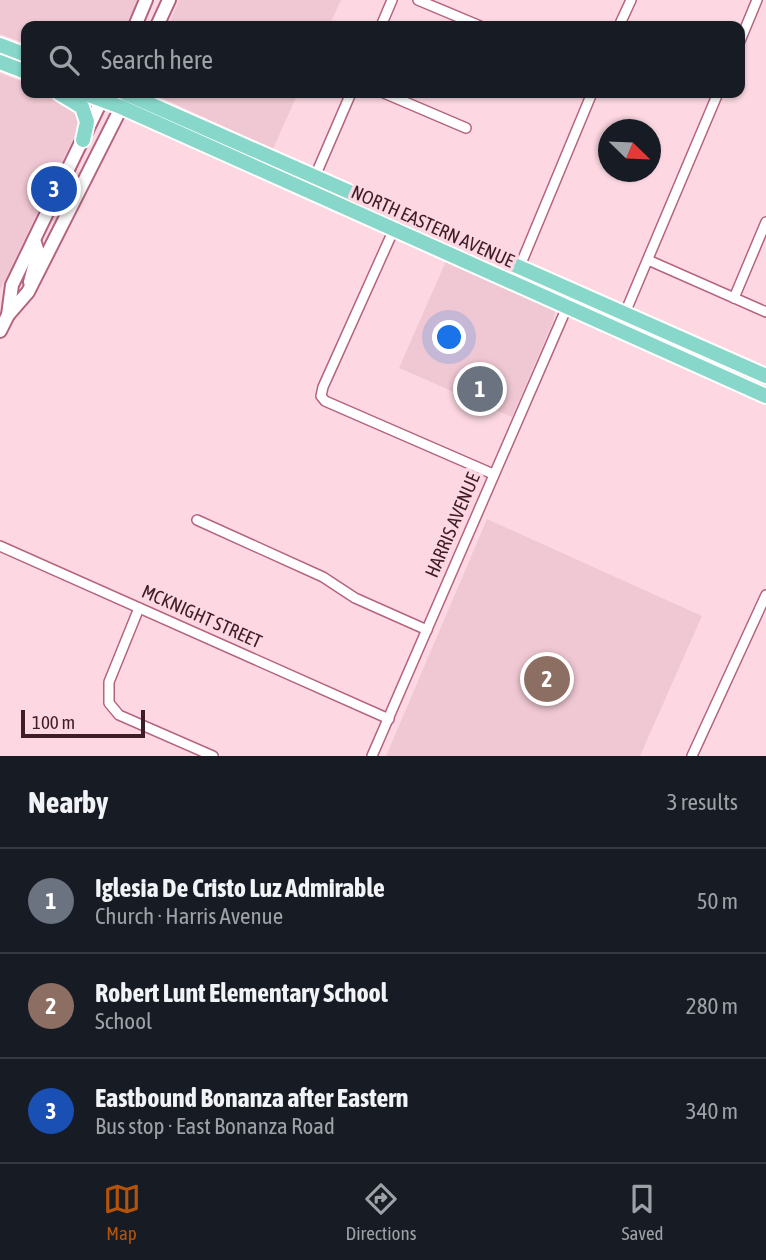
<!DOCTYPE html>
<html lang="en">
<head>
<meta charset="utf-8">
<style>
  body { margin:0; font-family:"Asap Condensed",sans-serif; background:#242831; color:#f1f3f6 }
  .compass { position:absolute; left:598px; top:119px; width:63px; height:63px; border-radius:50%; background:#171b24; box-shadow:0 2px 5px #0004; rotate:113deg }
  .scale { position:absolute; left:21px; bottom:18px; width:124px; box-sizing:border-box; padding-left:7px; border:4px solid #3e1d28; border-top:0; font-size:19px; line-height:24px; white-space:nowrap; color:#3e1d28; -webkit-text-stroke:5px #fdd8e2; paint-order:stroke }
  .you { position:absolute; left:450px; top:338px; width:24px; height:24px; margin:-18px; border:5px solid #fff; border-radius:50%; background:#1a73e8; box-shadow:0 0 0 10px #1a73e833 }
  .badge { display:grid; place-items:center; width:46px; height:46px; border-radius:50%; background:#b45309; color:#fff; font-size:23px; font-weight:700 }
  .pin { position:absolute; translate:-50% -50%; border:4px solid #fff; box-shadow:0 2px 7px #0006 }
  .list { margin:0; padding:0; list-style:none }
  h2 { display:flex; justify-content:space-between; align-items:center; height:91px; margin:0; padding:0 28px; font-size:30px }
  h2 small { font-size:23px; font-weight:400; color:#9ea1a6 }
  .list li { display:grid; grid-template-columns:46px 1fr auto; gap:21px; align-items:center; box-sizing:border-box; height:105px; padding:0 28px; border-top:2px solid #363941 }
  .list b { display:block; font-size:26px; white-space:nowrap }
  .list p { margin:0; font-size:23px; white-space:nowrap; color:#9ea1a6 }
  .list em { font-size:23px; font-style:normal; color:#9ea1a6 }
  .icon { flex:none; width:38px; height:38px; fill:none; stroke:currentColor; stroke-width:2; stroke-linecap:round; stroke-linejoin:round }
  .map { position:relative; flex:none; width:766px; height:756px; overflow:hidden }
  .search { position:absolute; background:#171b24; box-shadow:0 2px 5px #0004; left:21px; right:21px; top:21px; height:77px; display:flex; align-items:center; gap:18px; box-sizing:border-box; padding:0 24px; border-radius:14px; color:#9ea1a6; font-size:26px }
  .sheet { height:406px; background:#171b24 }
  nav { display:flex; justify-content:space-around; align-items:center; box-sizing:border-box; height:98px; border-top:2px solid #363941; background:#171b24; font-size:19px; color:#9ea1a6 }
  nav a { display:grid; justify-items:center; gap:4px }
  nav .on { color:#b45309 }
  .map>svg:first-child { display:block }
  .built { fill:#f0c8d3 }
  .lines { fill:none; stroke-linecap:round; stroke-linejoin:round }
  .minor-casing { stroke:#b5647f; stroke-width:12 }
  .secondary-casing { stroke:#b5647f; stroke-width:16 }
  .primary-casing { stroke:#fff; stroke-width:18 }
  .minor { stroke:#fff; stroke-width:9 }
  .secondary { stroke:#fff; stroke-width:12 }
  .primary { stroke:#87d7ca; stroke-width:14 }
  .labels { text-anchor:middle; dominant-baseline:central; stroke-width:7; stroke-linejoin:round; paint-order:stroke }
  .street-label { font-size:19px; fill:#3e1d28; stroke:#fdd8e2 }
</style>
</head>
<body>
<div class="map">
<svg width="766" height="756" viewBox="0 0 766 756">
  <rect width="100%" height="100%" fill="#fdd8e2"/>
  <g class="built">
    <polygon points="0,0 138,0 126,26 26,26 26,44 0,34"/>
    <polygon points="179,0 341,0 329,26 168,26"/>
    <polygon points="0,73 26,83 26,93 52,93 69,101 80,114 79,127 0,290"/>
    <polygon points="151,93 298,93 273,149"/>
    <polygon points="446,261 552,308 555,312 553,322 512,417 399,368"/>
    <polygon points="487,519 702,616 640,756 386,756"/>
  </g>
  <g class="lines">
    <g class="minor-casing">
      <g id="minor">
        <polyline points="418,0 480,26"/>
        <polyline points="381,26 392,0"/>
        <polyline points="619,26 631,0"/>
        <polyline points="740,41 757,0"/>
        <polyline points="384,93 466,128"/>
        <polyline points="313,181 351,93"/>
        <polyline points="394,229 323,387 321,396 325,401 493,474"/>
        <polyline points="648,260 766,312"/>
        <polyline points="520,266 592,93"/>
        <polyline points="734,298 766,222"/>
        <polyline points="625,313 718,93"/>
        <polyline points="197,520 323,577 355,598 427,630"/>
        <polyline points="0,546 389,719"/>
        <polyline points="139,608 109,682 109,703 119,715 213,756"/>
        <polyline points="372,756 567,307"/>
        <polyline points="692,756 766,595"/>
      </g>
    </g>
    <g class="secondary-casing">
      <g id="secondary">
        <polyline points="135,26 146,0"/>
        <polyline points="157,26 169,0"/>
        <polyline points="30,282 38,252 34,240"/>
        <polyline points="8,315 12,285 105,93"/>
        <polyline points="0,331 8,315 28,292 126,98"/>
      </g>
    </g>
    <g class="primary-casing">
      <g id="primary">
        <polyline points="0,45 26,55"/>
        <polyline points="0,62 26,72"/>
        <polyline points="59,93 82,107 87,122 83,140"/>
        <polyline points="83,93 121,107 766,396"/>
        <polyline points="125,93 766,376"/>
      </g>
    </g>
    <use href="#minor" class="minor"/>
    <use href="#secondary" class="secondary"/>
    <use href="#primary" class="primary"/>
  </g>
  <g class="labels">
    <g class="street-label">
      <text transform="translate(433 226) rotate(24)">NORTH EASTERN AVENUE</text>
      <text transform="translate(452 525) rotate(-67)">HARRIS AVENUE</text>
      <text transform="translate(202 616) rotate(24)">MCKNIGHT STREET</text>
    </g>
  </g>
</svg>
<svg class="compass" viewBox="-18 -18 36 36"><path d="M0-13l5 13h-10z" fill="#e53935"/><path d="M0 13l5-13h-10z" fill="#9ea1a6"/></svg>
<div class="scale">100 m</div>
<div class="you"></div>
<div class="pin badge" style="left:480px;top:389px;background:#6b7280">1</div>
<div class="pin badge" style="left:547px;top:679px;background:#8d6e63">2</div>
<div class="pin badge" style="left:54px;top:189px;background:#1a4fb4">3</div>
<div class="search"><svg class="icon" aria-label="search" viewBox="0 0 24 24"><circle cx="10" cy="10" r="6"/><path d="M15 15l6 6"/></svg>Search here</div>
</div>
<section class="sheet">
<h2>Nearby<small>3 results</small></h2>
<ul class="list">
<li><span class="badge" style="background:#6b7280">1</span><div><b>Iglesia De Cristo Luz Admirable</b><p>Church · Harris Avenue</p></div><em>50 m</em></li>
<li><span class="badge" style="background:#8d6e63">2</span><div><b>Robert Lunt Elementary School</b><p>School</p></div><em>280 m</em></li>
<li><span class="badge" style="background:#1a4fb4">3</span><div><b>Eastbound Bonanza after Eastern</b><p>Bus stop · East Bonanza Road</p></div><em>340 m</em></li>
</ul>
</section>
<nav>
<a class="on"><svg class="icon" aria-label="map" viewBox="0 0 24 24"><path d="M3 6l6-2 6 2 6-2v14l-6 2-6-2-6 2zM9 4v14M15 6v14"/></svg>Map</a>
<a><svg class="icon" aria-label="directions" viewBox="0 0 24 24"><path d="M12 3l9 9-9 9-9-9zM9 14v-3h6M13 9l2 2-2 2"/></svg>Directions</a>
<a><svg class="icon" aria-label="saved" viewBox="0 0 24 24"><path d="M7 4h10v16l-5-4-5 4z"/></svg>Saved</a>
</nav>
</body>
</html>
